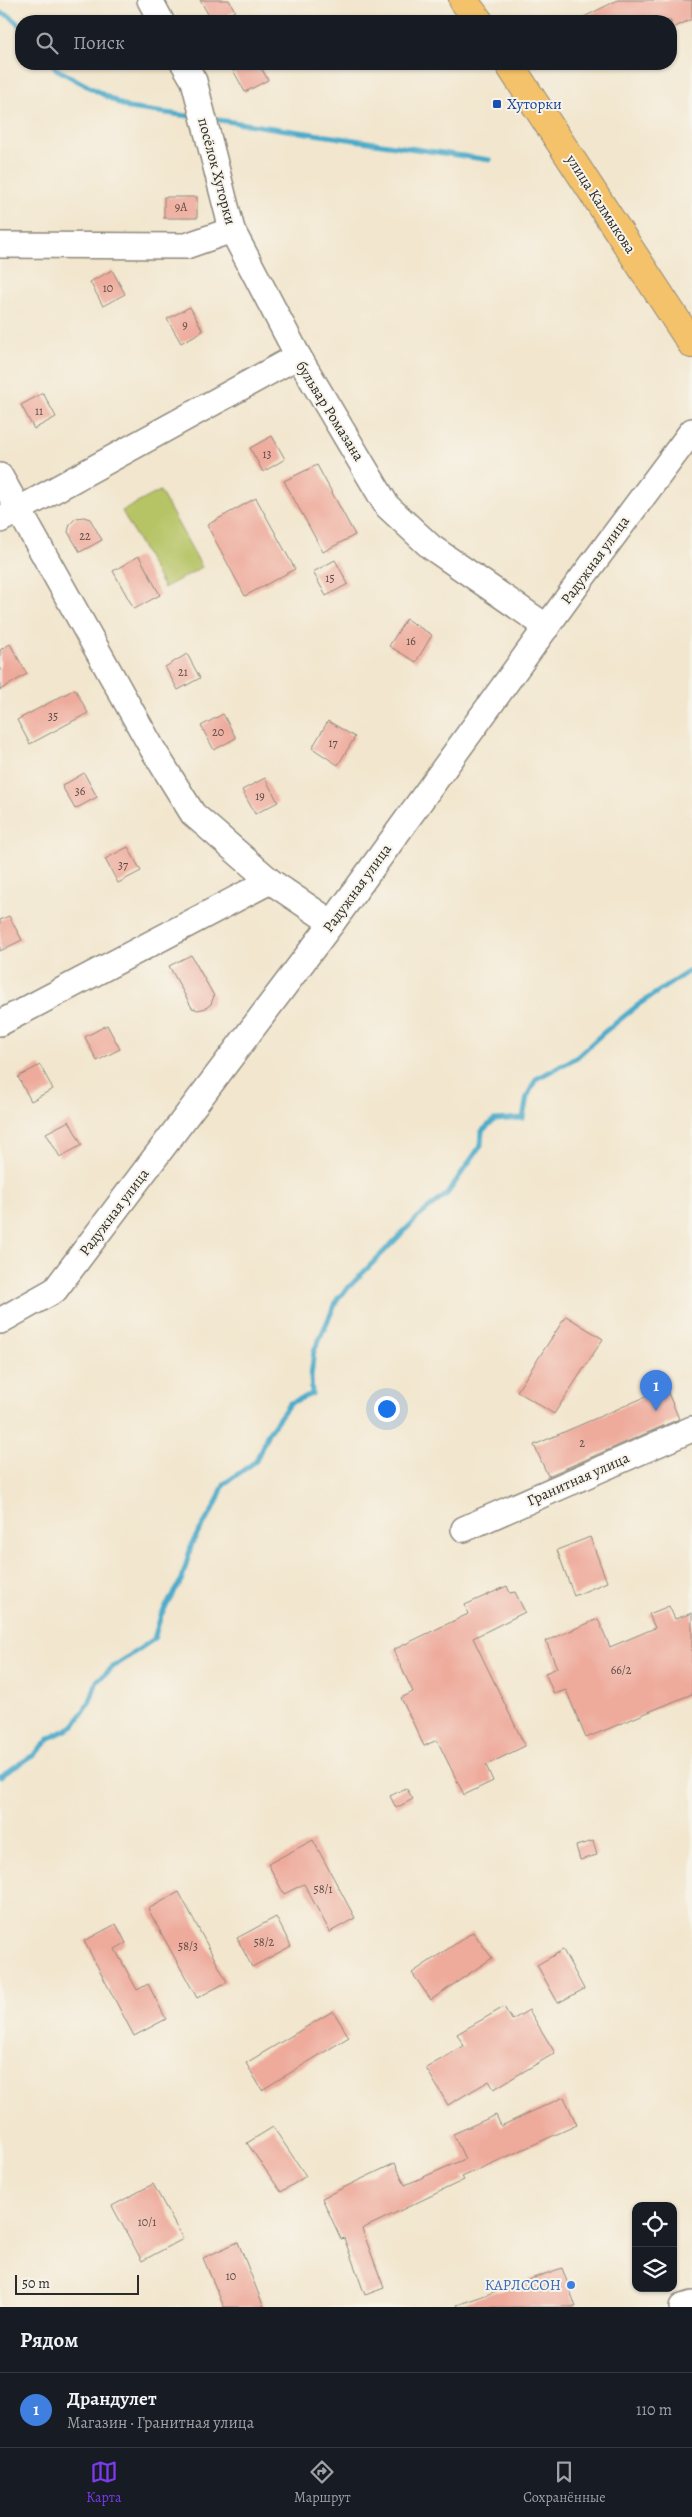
<!DOCTYPE html>
<html lang="ru">
<head>
<meta charset="utf-8">
<style>
  body { margin:0; font-family:Alegreya,serif; background:#242831; color:#f1f3f6 }
  .controls { position:absolute; right:15px; bottom:15px; display:grid; overflow:hidden; border-radius:10px; box-shadow:0 1px 4px #0004 }
  .controls button { width:45px; height:45px; display:grid; place-items:center; padding:0; border:0; border-bottom:1px solid #363941; background:#171b24; color:#f1f3f6; font:25px sans-serif }
  .scale { position:absolute; left:15px; bottom:12px; width:124px; box-sizing:border-box; padding-left:5px; border:2px solid #2b2b2b; border-top:0; font-size:14px; line-height:18px; white-space:nowrap; color:#2b2b2b; -webkit-text-stroke:4px #f7f3e8; paint-order:stroke }
  .you { position:absolute; left:386px; top:1408px; width:18px; height:18px; margin:-12px; border:4px solid #fff; border-radius:50%; background:#1a73e8; box-shadow:0 0 0 8px #1a73e833 }
  .badge { display:grid; place-items:center; width:32px; height:32px; border-radius:50%; background:#7c3aed; color:#fff; font-size:16px; font-weight:700 }
  .pin { position:absolute; translate:-50% -41px; filter:drop-shadow(0 1px 2px #0008) }
  .pin::after { content:''; position:absolute; top:26px; width:18px; height:15px; background:inherit; clip-path:polygon(0 0,100% 0,50% 100%) }
  .list { margin:0; padding:0; list-style:none }
  h2 { display:flex; justify-content:space-between; align-items:center; height:65px; margin:0; padding:0 20px; font-size:21px }
  h2 small { font-size:16px; font-weight:400; color:#9ea1a6 }
  .list li { display:grid; grid-template-columns:32px 1fr auto; gap:15px; align-items:center; box-sizing:border-box; height:75px; padding:0 20px; border-top:1px solid #363941 }
  .list b { display:block; font-size:19px; white-space:nowrap }
  .list p { margin:0; font-size:16px; white-space:nowrap; color:#9ea1a6 }
  .list em { font-size:16px; font-style:normal; color:#9ea1a6 }
  .icon { flex:none; width:28px; height:28px; fill:none; stroke:currentColor; stroke-width:2; stroke-linecap:round; stroke-linejoin:round }
  .map { position:relative; flex:none; width:692px; height:2307px; overflow:hidden }
  .search { position:absolute; background:#171b24; box-shadow:0 1px 4px #0004; left:15px; right:15px; top:15px; height:55px; display:flex; align-items:center; gap:12px; box-sizing:border-box; padding:0 18px; border-radius:20px; color:#9ea1a6; font-size:19px }
  .sheet { height:140px; background:#171b24 }
  nav { display:flex; justify-content:space-around; align-items:center; box-sizing:border-box; height:70px; border-top:1px solid #363941; background:#171b24; font-size:14px; color:#9ea1a6 }
  nav a { display:grid; justify-items:center; gap:2px }
  nav .on { color:#7c3aed }
  .map>svg:first-child { display:block }
  .green { fill:#b7c466; stroke:#717848 }
  .lines { fill:none; stroke-linecap:round; stroke-linejoin:round }
  .stream { stroke:#4babca; stroke-width:5 }
  .building { fill:#eeaa9b }
  .minor-casing { stroke:#8e887c; stroke-width:28 }
  .major-casing { stroke:#8e887c; stroke-width:30 }
  .minor { stroke:#fff; stroke-width:25 }
  .major { stroke:#f4c26a; stroke-width:28 }
  .transit-dot { fill:#1a4fb4; stroke:#f7f3e8; stroke-width:2 }
  .shop-dot { fill:#3f7fe0; stroke:#f7f3e8; stroke-width:2 }
  .labels { text-anchor:middle; dominant-baseline:central; stroke-width:4; stroke-linejoin:round; paint-order:stroke }
  .number-label { font-size:12px; fill:#5c4b47 }
  .transit-label { font-size:15px; fill:#164399; stroke:#f7f3e8; text-anchor:start }
  .street-label { font-size:15px; fill:#2b2b2b; stroke:#f7f3e8 }
  .shop-label { font-size:15px; fill:#366cbe; stroke:#f7f3e8; text-anchor:end }
</style>
</head>
<body>
<div class="map">
<svg width="692" height="2307" viewBox="0 0 692 2307">
  <rect width="100%" height="100%" fill="#f7f3e8"/>
  <filter id="ink" filterUnits="userSpaceOnUse"><feTurbulence type="fractalNoise" baseFrequency=".02" numOctaves="2"/><feDisplacementMap in="SourceGraphic" scale="10" xChannelSelector="R" yChannelSelector="G"/><feConvolveMatrix kernelMatrix="1 2 1 2 8 2 1 2 1" color-interpolation-filters="sRGB"/></filter>
  <filter id="wash" filterUnits="userSpaceOnUse"><feTurbulence type="fractalNoise" baseFrequency=".0096" numOctaves="4" result="noise"/><feDisplacementMap in="SourceGraphic" scale="20" xChannelSelector="R" yChannelSelector="G"/><feGaussianBlur stdDeviation="1.12" result="paint"/><feColorMatrix in="noise" values="0 0 0 0 0 0 0 0 0 0 0 0 0 0 0 0 0 1.4 0 .05"/><feComposite in="paint" operator="in"/></filter>
  <g filter="url(#wash)">
    <rect width="100%" height="100%" fill="#f2e6ce"/>
    <polygon class="green" points="160,491 202,567 164,588 122,511"/>
    <g class="lines">
      <g class="stream">
        <polyline points="0,13 10,16 21,27"/>
        <polyline points="53,64 56,69 128,108 196,117"/>
        <polyline points="212,119 490,160"/>
        <polyline points="0,1776 34,1755 50,1738 74,1726 90,1701 97,1681 113,1667 154,1639 161,1615 182,1579 192,1543 215,1506 224,1484 256,1461 268,1433 290,1403 312,1394 311,1376 314,1351 338,1298 418,1217 447,1194 481,1145 482,1131 494,1120 523,1118 527,1097 536,1079 576,1058 602,1034 638,1005 692,969"/>
      </g>
    </g>
    <g id="blocks">
      <g class="building">
        <polygon points="200,0 229,0 235,11 216,21 212,21"/>
        <polygon points="618,0 692,0 692,19 671,29 671,21 576,21"/>
        <polygon points="240,64 259,64 268,80 245,92 232,68"/>
        <rect x="164" y="197" width="33" height="21"/>
        <polygon points="112,270 125,294 103,306 90,282"/>
        <polygon points="190,307 203,331 181,343 167,319"/>
        <polygon points="43,393 56,417 34,429 21,405"/>
        <polygon points="272,436 285,459 263,472 250,448"/>
        <polygon points="317,465 355,535 323,552 284,481"/>
        <polygon points="256,498 295,569 245,596 207,525"/>
        <polygon points="84,517 90,519 102,540 80,552 68,532 70,524 76,518"/>
        <polygon points="139,556 160,595 134,609 113,571"/>
        <polygon points="335,560 348,584 326,596 313,572"/>
        <polygon points="406,619 432,635 416,662 389,646"/>
        <polygon points="10,644 27,674 0,690 0,650"/>
        <polygon points="187,654 200,678 178,690 165,667"/>
        <polygon points="75,689 88,713 30,744 17,720"/>
        <polygon points="223,714 236,738 214,750 201,726"/>
        <polygon points="328,721 355,737 338,765 312,748"/>
        <polygon points="84,773 97,797 75,809 62,786"/>
        <polygon points="265,778 278,802 255,814 242,790"/>
        <polygon points="128,847 141,871 118,883 105,859"/>
        <polygon points="9,916 22,940 0,951 0,920"/>
        <polygon points="191,955 214,996 211,1004 206,1008 198,1010 192,1008 169,966"/>
        <polygon points="107,1025 120,1049 97,1061 85,1037"/>
        <polygon points="40,1065 53,1089 31,1101 18,1077"/>
        <polygon points="69,1121 82,1145 60,1157 46,1133"/>
        <polygon points="566,1316 603,1339 554,1414 517,1391"/>
        <polygon points="666,1388 679,1419 548,1476 534,1445"/>
        <polygon points="590,1537 607,1582 574,1596 557,1550"/>
        <polygon points="507,1586 510,1593 515,1592 525,1612 473,1638 525,1746 486,1765 493,1781 464,1795 437,1740 424,1746 401,1698 413,1692 393,1650 468,1614 465,1605"/>
        <polygon points="669,1606 675,1619 692,1613 692,1694 586,1738 566,1690 554,1694 545,1673 557,1668 546,1641 598,1619 610,1647 655,1628 649,1614"/>
        <polygon points="406,1788 413,1799 396,1808 390,1796"/>
        <polygon points="313,1840 355,1918 330,1932 304,1884 284,1894 268,1864"/>
        <polygon points="593,1841 597,1855 580,1860 576,1846"/>
        <polygon points="179,1892 227,1982 197,1998 148,1909"/>
        <polygon points="276,1917 291,1946 252,1967 237,1938"/>
        <polygon points="116,1924 126,1943 115,1949 137,1990 148,1984 166,2019 134,2036 84,1941"/>
        <polygon points="473,1932 492,1958 431,2000 412,1973"/>
        <polygon points="563,1950 584,1989 558,2003 537,1965"/>
        <polygon points="504,2007 512,2020 529,2010 555,2053 494,2089 489,2081 448,2105 426,2068 464,2046 457,2034"/>
        <polygon points="333,2011 349,2037 262,2090 246,2063"/>
        <polygon points="564,2097 577,2125 462,2177 464,2180 362,2229 384,2288 365,2295 344,2238 341,2239 322,2198 395,2163 405,2185 465,2159 453,2134 496,2115 501,2126"/>
        <polygon points="273,2127 306,2176 281,2192 247,2143"/>
        <polygon points="153,2184 183,2239 142,2261 112,2206"/>
        <polygon points="238,2242 259,2295 264,2307 224,2307 203,2258"/>
        <polygon points="562,2268 576,2307 458,2307 457,2305"/>
      </g>
    </g>
  </g>
  <g filter="url(#ink)">
    <use href="#blocks" fill-opacity="0" stroke="#8e887c" stroke-width="1"/>
    <g class="lines">
      <g class="minor-casing">
        <g id="minor">
          <polyline points="150,0 161,21"/>
          <polyline points="184,64 194,81 232,230 298,356 387,506 431,547 547,627"/>
          <polyline points="0,245 186,246 232,230"/>
          <polyline points="0,476 152,748 193,814 270,881 332,923"/>
          <polyline points="0,520 298,356"/>
          <polyline points="0,1023 270,881"/>
          <polyline points="0,1321 55,1290 332,923 582,578 692,431"/>
          <polyline points="464,1529 692,1429"/>
          <polyline points="682,2307 692,2304"/>
        </g>
      </g>
      <g class="major-casing">
        <g id="major">
          <polyline points="463,0 479,21"/>
          <polyline points="509,64 692,344"/>
        </g>
      </g>
      <use href="#minor" class="minor"/>
      <use href="#major" class="major"/>
    </g>
  </g>
  <rect class="transit-dot" x="492" y="99" width="10" height="10" rx="2.5"/>
  <circle class="shop-dot" cx="571" cy="2285" r="5"/>
  <g class="labels">
    <g class="number-label">
      <text x="181" y="207">9А</text>
      <text x="108" y="288">10</text>
      <text x="185" y="325">9</text>
      <text x="39" y="411">11</text>
      <text x="267" y="454">13</text>
      <text x="85" y="536">22</text>
      <text x="330" y="578">15</text>
      <text x="411" y="641">16</text>
      <text x="183" y="672">21</text>
      <text x="53" y="716">35</text>
      <text x="218" y="732">20</text>
      <text x="333" y="743">17</text>
      <text x="80" y="791">36</text>
      <text x="260" y="796">19</text>
      <text x="123" y="865">37</text>
      <text x="582" y="1443">2</text>
      <text x="621" y="1670">66/2</text>
      <text x="323" y="1889">58/1</text>
      <text x="264" y="1942">58/2</text>
      <text x="188" y="1946">58/3</text>
      <text x="147" y="2222">10/1</text>
      <text x="231" y="2276">10</text>
    </g>
    <g class="transit-label">
      <text x="507" y="104">Хуторки</text>
    </g>
    <g class="street-label">
      <text transform="translate(217 171) rotate(75)">посёлок Хуторки</text>
      <text transform="translate(601 204) rotate(57)">улица Калмыкова</text>
      <text transform="translate(330 411) rotate(58)">бульвар Ромазана</text>
      <text transform="translate(595 560) rotate(-54)">Радужная улица</text>
      <text transform="translate(357 888) rotate(-54)">Радужная улица</text>
      <text transform="translate(114 1212) rotate(-53)">Радужная улица</text>
      <text transform="translate(578 1479) rotate(-24)">Гранитная улица</text>
    </g>
    <g class="shop-label">
      <text x="561" y="2285">КАРЛССОН</text>
    </g>
  </g>
</svg>
<div class="controls">
<button><svg class="icon" aria-label="locate" viewBox="0 0 24 24"><circle cx="12" cy="12" r="6"/><path d="M12 2v4M12 18v4M2 12h4M18 12h4"/></svg></button>
<button><svg class="icon" aria-label="layers" viewBox="0 0 24 24"><path d="M12 4l9 5-9 5-9-5zM3 14l9 5 9-5"/></svg></button>
</div>
<div class="scale">50 m</div>
<div class="you"></div>
<div class="pin badge" style="left:656px;top:1411px;background:#3f7fe0">1</div>
<div class="search"><svg class="icon" aria-label="search" viewBox="0 0 24 24"><circle cx="10" cy="10" r="6"/><path d="M15 15l6 6"/></svg>Поиск</div>
</div>
<section class="sheet">
<h2>Рядом<small></small></h2>
<ul class="list">
<li><span class="badge" style="background:#3f7fe0">1</span><div><b>Драндулет</b><p>Магазин · Гранитная улица</p></div><em>110 m</em></li>
</ul>
</section>
<nav>
<a class="on"><svg class="icon" aria-label="map" viewBox="0 0 24 24"><path d="M3 6l6-2 6 2 6-2v14l-6 2-6-2-6 2zM9 4v14M15 6v14"/></svg>Карта</a>
<a><svg class="icon" aria-label="directions" viewBox="0 0 24 24"><path d="M12 3l9 9-9 9-9-9zM9 14v-3h6M13 9l2 2-2 2"/></svg>Маршрут</a>
<a><svg class="icon" aria-label="saved" viewBox="0 0 24 24"><path d="M7 4h10v16l-5-4-5 4z"/></svg>Сохранённые</a>
</nav>
</body>
</html>
